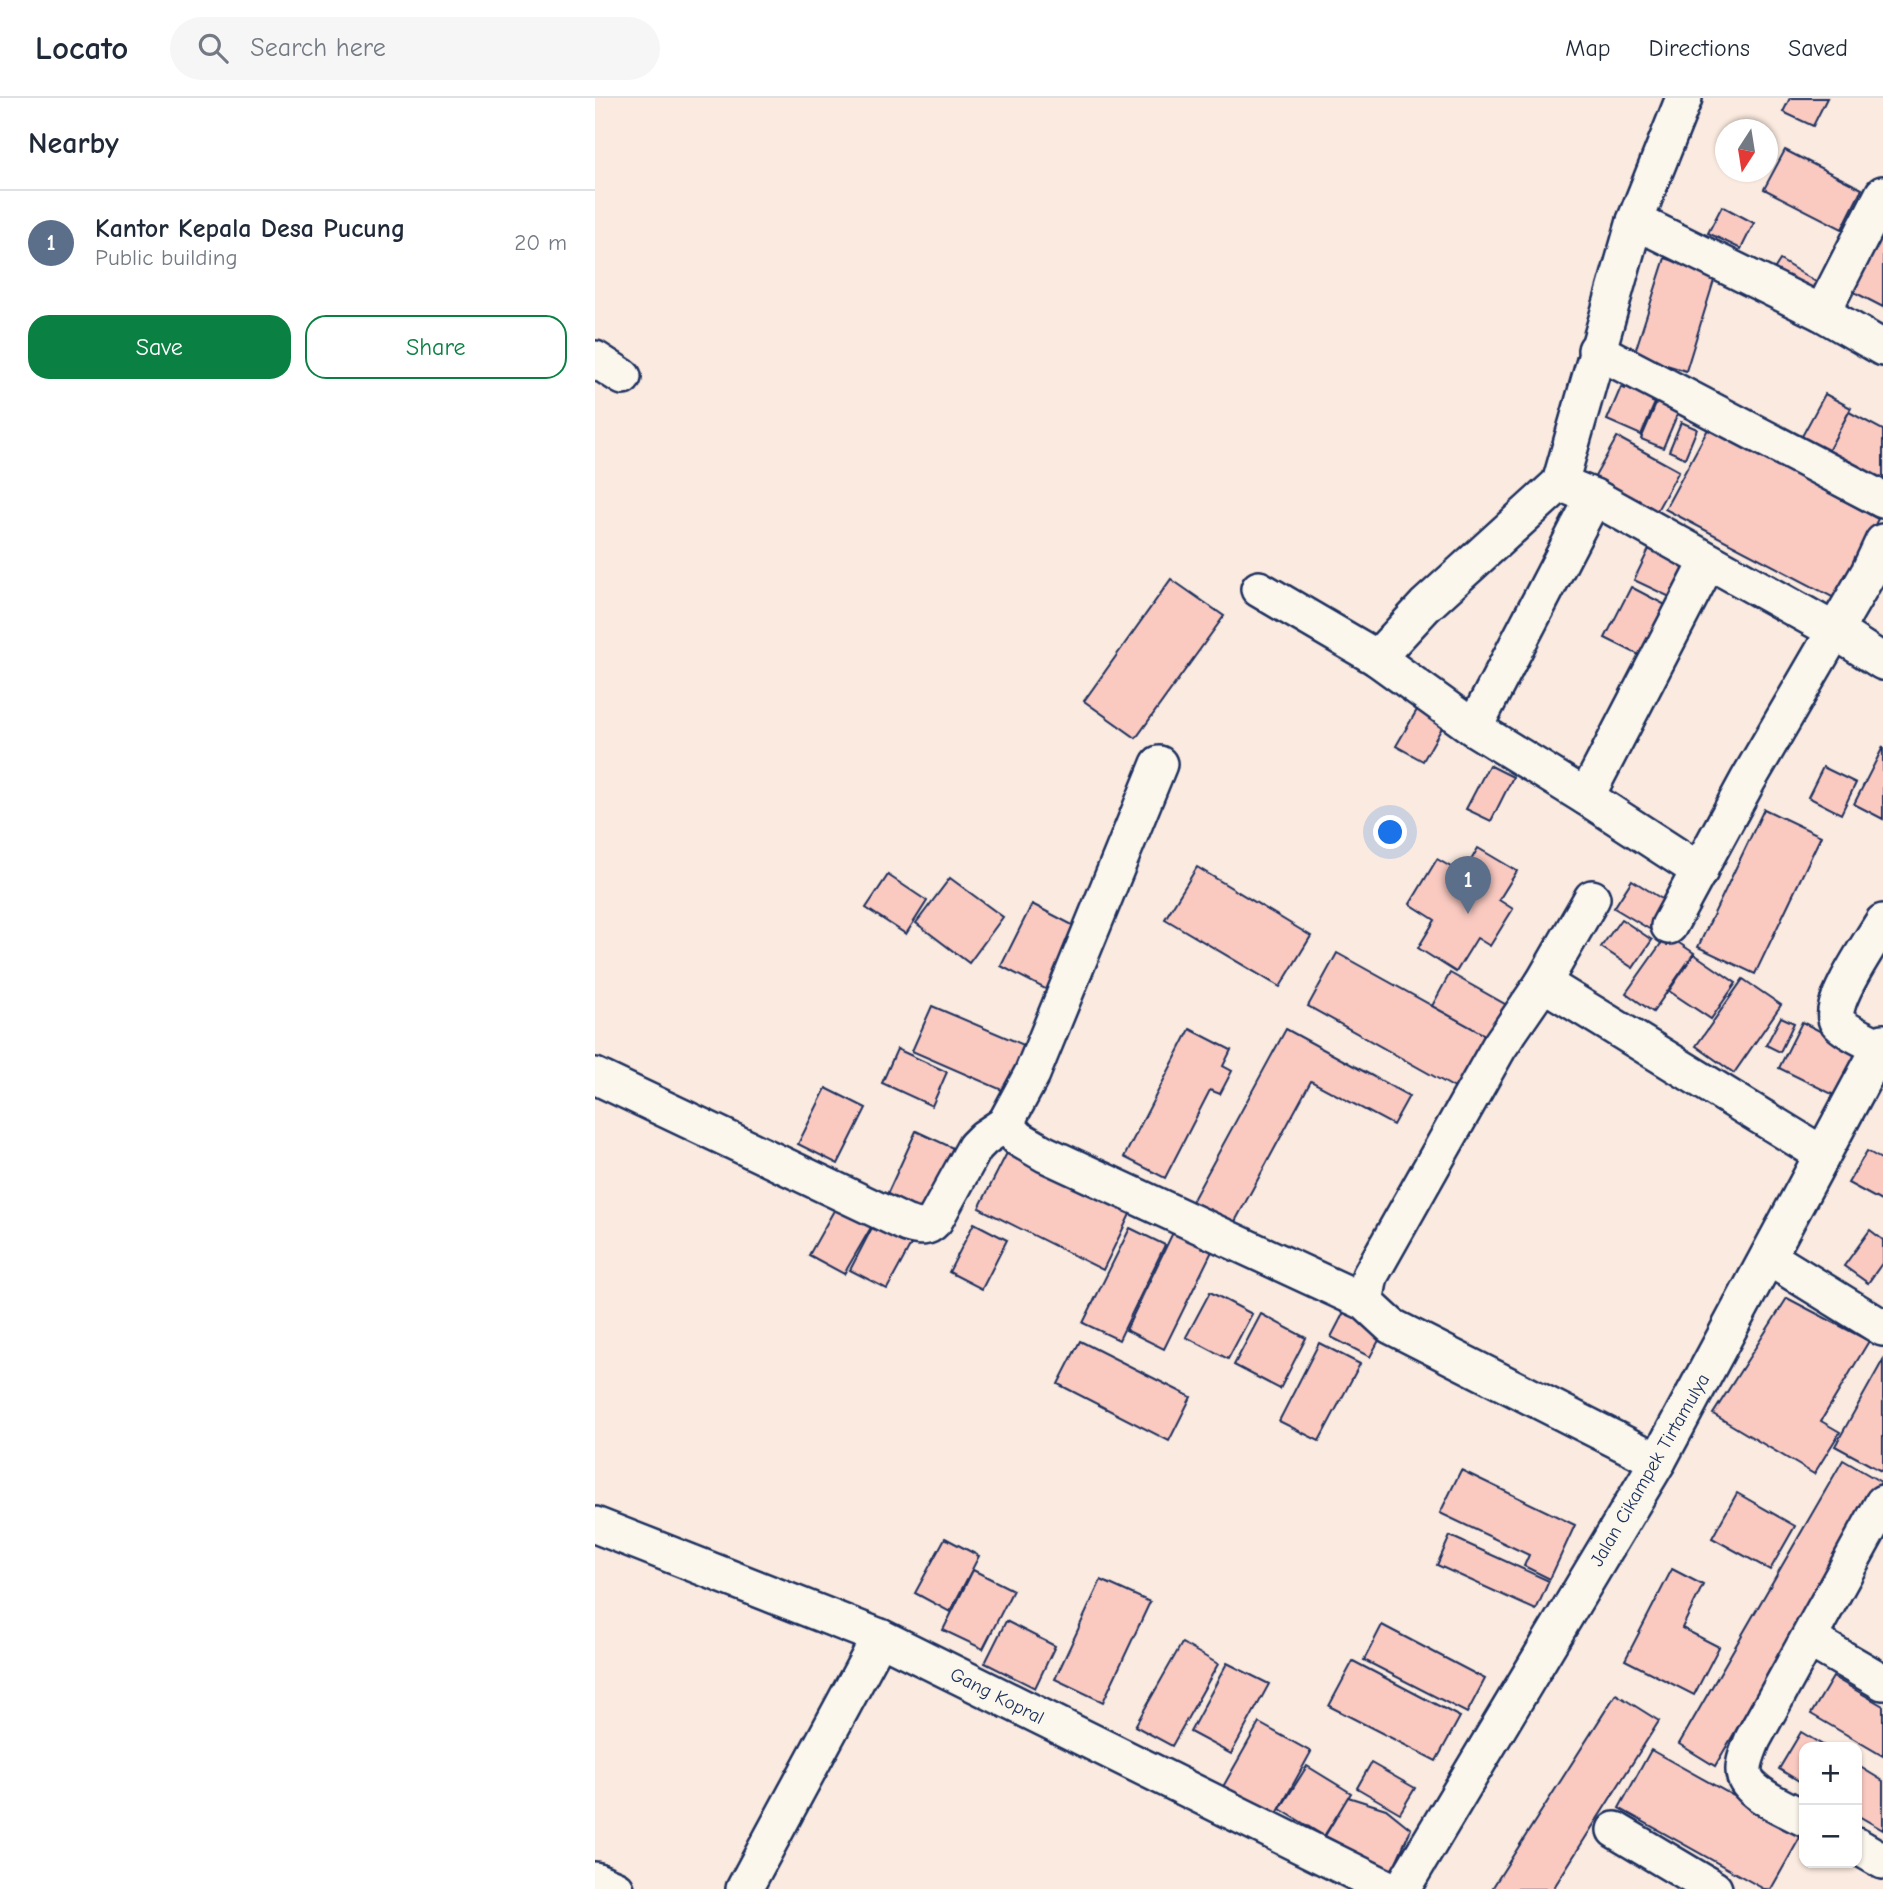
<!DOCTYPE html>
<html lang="en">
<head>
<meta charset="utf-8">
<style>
  body { margin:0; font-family:"Comic Neue",sans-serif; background:#f6f6f7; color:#1f2937 }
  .controls { position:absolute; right:21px; bottom:21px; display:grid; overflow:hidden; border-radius:14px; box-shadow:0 2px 5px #0004 }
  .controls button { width:63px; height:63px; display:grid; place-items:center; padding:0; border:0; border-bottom:2px solid #e0e1e3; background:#fff; color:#1f2937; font:35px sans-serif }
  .compass { position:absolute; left:1120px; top:21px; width:63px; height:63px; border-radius:50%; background:#fff; box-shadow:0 2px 5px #0004; rotate:192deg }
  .you { position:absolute; left:796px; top:735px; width:24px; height:24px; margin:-18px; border:5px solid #fff; border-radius:50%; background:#1a73e8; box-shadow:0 0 0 10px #1a73e833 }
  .badge { display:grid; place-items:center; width:46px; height:46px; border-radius:50%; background:#0b8043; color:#fff; font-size:23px; font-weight:700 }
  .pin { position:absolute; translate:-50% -58px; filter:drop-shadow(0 2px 4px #0008) }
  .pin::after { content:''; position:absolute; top:37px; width:24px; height:21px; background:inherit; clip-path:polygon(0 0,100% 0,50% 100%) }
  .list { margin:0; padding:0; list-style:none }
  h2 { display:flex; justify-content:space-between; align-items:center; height:91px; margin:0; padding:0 28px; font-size:30px }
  h2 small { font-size:23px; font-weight:400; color:#747a83 }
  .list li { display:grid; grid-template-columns:46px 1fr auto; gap:21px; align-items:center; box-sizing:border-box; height:105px; padding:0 28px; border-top:2px solid #e0e1e3 }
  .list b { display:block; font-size:26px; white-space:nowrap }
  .list p { margin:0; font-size:23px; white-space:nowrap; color:#747a83 }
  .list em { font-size:23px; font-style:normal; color:#747a83 }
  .actions { display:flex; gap:14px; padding:21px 28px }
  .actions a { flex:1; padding:16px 0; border:2px solid #0b8043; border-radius:21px; text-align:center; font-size:24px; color:#0b8043 }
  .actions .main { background:#0b8043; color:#fff }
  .icon { flex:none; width:38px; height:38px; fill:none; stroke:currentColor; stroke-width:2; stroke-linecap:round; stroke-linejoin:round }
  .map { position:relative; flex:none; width:1288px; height:1791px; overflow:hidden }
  header { display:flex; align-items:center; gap:42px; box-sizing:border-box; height:98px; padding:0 35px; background:#fff; border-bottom:2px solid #e0e1e3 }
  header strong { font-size:33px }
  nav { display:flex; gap:38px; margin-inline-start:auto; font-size:24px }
  .search { width:490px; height:63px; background:#f6f6f7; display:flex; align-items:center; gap:18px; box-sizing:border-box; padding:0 24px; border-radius:38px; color:#747a83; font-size:26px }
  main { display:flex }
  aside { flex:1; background:#fff }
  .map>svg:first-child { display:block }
  .building { fill:#facac1; stroke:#1b2f5e; stroke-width:2 }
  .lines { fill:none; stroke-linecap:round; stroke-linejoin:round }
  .minor-casing { stroke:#1b2f5e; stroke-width:40 }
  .minor { stroke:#fbf7ec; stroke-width:35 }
  .labels { text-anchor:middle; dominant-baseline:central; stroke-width:5; stroke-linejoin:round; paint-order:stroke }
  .street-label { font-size:19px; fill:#1b2f5e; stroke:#fbf7ec }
</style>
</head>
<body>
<header>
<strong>Locato</strong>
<div class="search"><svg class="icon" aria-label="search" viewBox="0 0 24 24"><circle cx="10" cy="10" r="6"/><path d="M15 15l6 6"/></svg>Search here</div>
<nav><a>Map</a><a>Directions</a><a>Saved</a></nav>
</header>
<main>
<aside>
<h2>Nearby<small></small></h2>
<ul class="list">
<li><span class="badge" style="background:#5c6f8a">1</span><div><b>Kantor Kepala Desa Pucung</b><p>Public building</p></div><em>20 m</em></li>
</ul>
<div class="actions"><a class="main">Save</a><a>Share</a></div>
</aside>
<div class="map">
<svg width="1288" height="1791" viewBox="0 0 1288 1791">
  <rect width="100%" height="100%" fill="#fbeadf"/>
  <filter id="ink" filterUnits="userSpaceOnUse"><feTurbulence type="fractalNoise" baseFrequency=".0143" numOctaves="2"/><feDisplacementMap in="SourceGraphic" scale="14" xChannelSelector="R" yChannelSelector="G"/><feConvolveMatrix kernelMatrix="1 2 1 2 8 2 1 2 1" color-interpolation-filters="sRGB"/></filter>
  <g filter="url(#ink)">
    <g class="building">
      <polygon points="1195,0 1232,0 1218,28 1188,14"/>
      <polygon points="1190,52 1267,91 1247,131 1169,91"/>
      <polygon points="1127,108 1159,125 1146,151 1113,135"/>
      <polygon points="1288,125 1288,209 1253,191"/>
      <polygon points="1070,160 1121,176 1091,273 1039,257"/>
      <polygon points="1185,162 1221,184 1209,203 1173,181"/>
      <polygon points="1034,282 1061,294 1057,304 1060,305 1046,337 1012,322 1026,289 1030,291"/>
      <polygon points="1230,296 1256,310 1233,354 1206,340"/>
      <polygon points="1064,299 1086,308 1068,350 1046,341"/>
      <polygon points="1254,314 1288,332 1288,386 1231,357"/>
      <polygon points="1086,324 1102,331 1090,360 1074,353"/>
      <polygon points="1113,331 1161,356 1164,349 1195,365 1192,372 1283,421 1241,501 1070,411"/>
      <polygon points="1022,339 1084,373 1060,416 998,382"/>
      <polygon points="1054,451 1092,470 1077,500 1039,482"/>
      <polygon points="576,481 629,518 541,640 489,603"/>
      <polygon points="1036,489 1080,512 1054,562 1010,540"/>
      <polygon points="822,612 848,628 828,663 801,648"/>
      <polygon points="1288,649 1288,721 1259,706"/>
      <polygon points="894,667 918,679 896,723 871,711"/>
      <polygon points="1228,669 1261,685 1246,716 1213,699"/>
      <polygon points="1169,711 1226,738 1160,876 1103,849"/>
      <polygon points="883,750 922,773 904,802 918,811 895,848 882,840 861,874 823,850 840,822 815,806 842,761 868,776"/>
      <polygon points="602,769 716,838 685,889 570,821"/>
      <polygon points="293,777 332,803 311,836 271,810"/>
      <polygon points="355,780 408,819 374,865 321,825"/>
      <polygon points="1037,782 1078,808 1061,835 1019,810"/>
      <polygon points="437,806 489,833 458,895 406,868"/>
      <polygon points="1026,821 1057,842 1038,870 1006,849"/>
      <polygon points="1072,837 1099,855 1058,914 1031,895"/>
      <polygon points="742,855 897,941 867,994 713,908"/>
      <polygon points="1099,856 1141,885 1116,921 1074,893"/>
      <polygon points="855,875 915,909 897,941 837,908"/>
      <polygon points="1148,881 1186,907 1139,975 1101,948"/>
      <polygon points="337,908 436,950 416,996 317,953"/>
      <polygon points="1186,919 1199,925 1185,954 1171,947"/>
      <polygon points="1207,924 1266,954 1243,999 1184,970"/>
      <polygon points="595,931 636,952 628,968 637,973 625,996 615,992 570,1080 529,1059"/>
      <polygon points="691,931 814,998 798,1027 716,983 636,1131 594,1109"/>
      <polygon points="302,951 352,974 337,1008 287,985"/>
      <polygon points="231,990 271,1010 243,1066 203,1046"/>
      <polygon points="321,1033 358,1050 326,1119 289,1103"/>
      <polygon points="416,1047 539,1108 508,1172 384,1110"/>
      <polygon points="1272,1053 1288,1062 1288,1104 1253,1085"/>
      <polygon points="242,1107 278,1126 249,1176 214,1157"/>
      <polygon points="584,1122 623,1141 569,1251 531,1232"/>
      <polygon points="280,1124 318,1143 292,1191 255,1172"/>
      <polygon points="379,1125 412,1142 387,1191 354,1174"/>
      <polygon points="535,1130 570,1147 524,1242 488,1225"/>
      <polygon points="1275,1132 1288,1142 1288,1164 1273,1185 1249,1168"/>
      <polygon points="615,1194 657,1216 633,1261 591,1239"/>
      <polygon points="1192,1200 1274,1243 1226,1323 1245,1334 1219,1376 1118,1316"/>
      <polygon points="750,1212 789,1233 775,1259 736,1239"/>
      <polygon points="666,1216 711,1240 685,1291 639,1267"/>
      <polygon points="485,1243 596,1299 574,1343 463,1286"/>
      <polygon points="724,1245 765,1266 724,1343 684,1323"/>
      <polygon points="1288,1262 1288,1374 1240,1348"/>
      <polygon points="1248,1362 1286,1384 1120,1668 1084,1646"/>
      <polygon points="866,1372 980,1427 955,1481 929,1468 934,1457 845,1415"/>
      <polygon points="1142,1395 1200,1428 1175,1472 1117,1440"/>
      <polygon points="855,1438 954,1483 941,1512 842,1467"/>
      <polygon points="350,1440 384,1458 355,1514 320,1495"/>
      <polygon points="1077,1471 1108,1487 1087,1530 1124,1549 1099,1597 1030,1562"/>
      <polygon points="378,1472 418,1492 388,1551 348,1532"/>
      <polygon points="506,1482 555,1504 508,1604 460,1581"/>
      <polygon points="411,1523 460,1548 440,1590 390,1565"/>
      <polygon points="787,1527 890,1581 872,1615 769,1562"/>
      <polygon points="587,1545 623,1566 577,1648 540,1628"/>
      <polygon points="758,1563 865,1619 841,1663 734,1608"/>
      <polygon points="632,1565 674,1586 636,1656 595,1634"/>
      <polygon points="1238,1579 1288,1608 1288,1658 1216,1616"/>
      <polygon points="1021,1596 1064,1623 958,1791 901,1791 898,1789"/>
      <polygon points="664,1625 716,1654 678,1723 625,1694"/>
      <polygon points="1206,1634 1231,1649 1209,1649 1209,1686 1184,1671"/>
      <polygon points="1056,1652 1207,1736 1176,1791 1169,1791 1024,1710"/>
      <polygon points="776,1665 820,1690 805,1715 762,1690"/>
      <polygon points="1262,1667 1288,1683 1288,1732 1262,1717"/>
      <polygon points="712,1668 756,1695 729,1738 685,1711"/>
      <polygon points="753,1699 791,1711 816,1731 797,1773 730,1738"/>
    </g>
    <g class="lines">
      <g class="minor-casing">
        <g id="minor">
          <polyline points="1040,123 1227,215 1288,250"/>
          <polyline points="1227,215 1288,96"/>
          <polyline points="1001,252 1288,402"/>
          <polyline points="0,261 28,279"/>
          <polyline points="965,385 999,399 1240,533 1288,564"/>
          <polyline points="664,491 782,560 879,630 991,699 1105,773"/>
          <polyline points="782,560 830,508 965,385 1040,123 1089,0"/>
          <polyline points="879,630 999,399"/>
          <polyline points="564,666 437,976 410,1026 424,1041 450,1056 770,1204 796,1228 1063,1363"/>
          <polyline points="991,699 1113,464"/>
          <polyline points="1074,828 1153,682 1274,474 1288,444"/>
          <polyline points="948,885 1227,1056"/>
          <path d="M1285,949C1275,944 1248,932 1242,923C1232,907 1278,841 1288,824"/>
          <path d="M0,978L312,1126C324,1129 331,1132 340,1122L380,1049L389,1040L410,1026"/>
          <polyline points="1173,1159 1288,1230"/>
          <polyline points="770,1204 775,1178 904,949 948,885 997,800"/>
          <polyline points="0,1427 285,1539 794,1791"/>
          <polyline points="1214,1541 1288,1584"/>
          <path d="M1209,1720C1195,1713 1155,1696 1150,1679C1146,1667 1154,1652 1158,1641L1288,1405"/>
          <polyline points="1020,1732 1119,1791"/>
          <polyline points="1262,1748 1288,1763"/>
          <polyline points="0,1782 21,1791"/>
          <polyline points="149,1791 285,1539"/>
          <polyline points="807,1791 1063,1363 1288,944"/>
        </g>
      </g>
      <use href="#minor" class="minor"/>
    </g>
  </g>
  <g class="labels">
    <g class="street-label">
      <text transform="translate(1055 1372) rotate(-60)">Jalan Cikampek Tirtamulya</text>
      <text transform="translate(402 1598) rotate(27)">Gang Kopral</text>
    </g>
  </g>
</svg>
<div class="controls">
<button>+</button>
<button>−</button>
</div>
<svg class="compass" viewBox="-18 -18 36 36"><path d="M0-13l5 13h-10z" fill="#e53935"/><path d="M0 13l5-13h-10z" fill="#747a83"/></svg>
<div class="you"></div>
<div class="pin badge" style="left:873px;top:816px;background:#5c6f8a">1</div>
</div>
</main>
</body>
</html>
